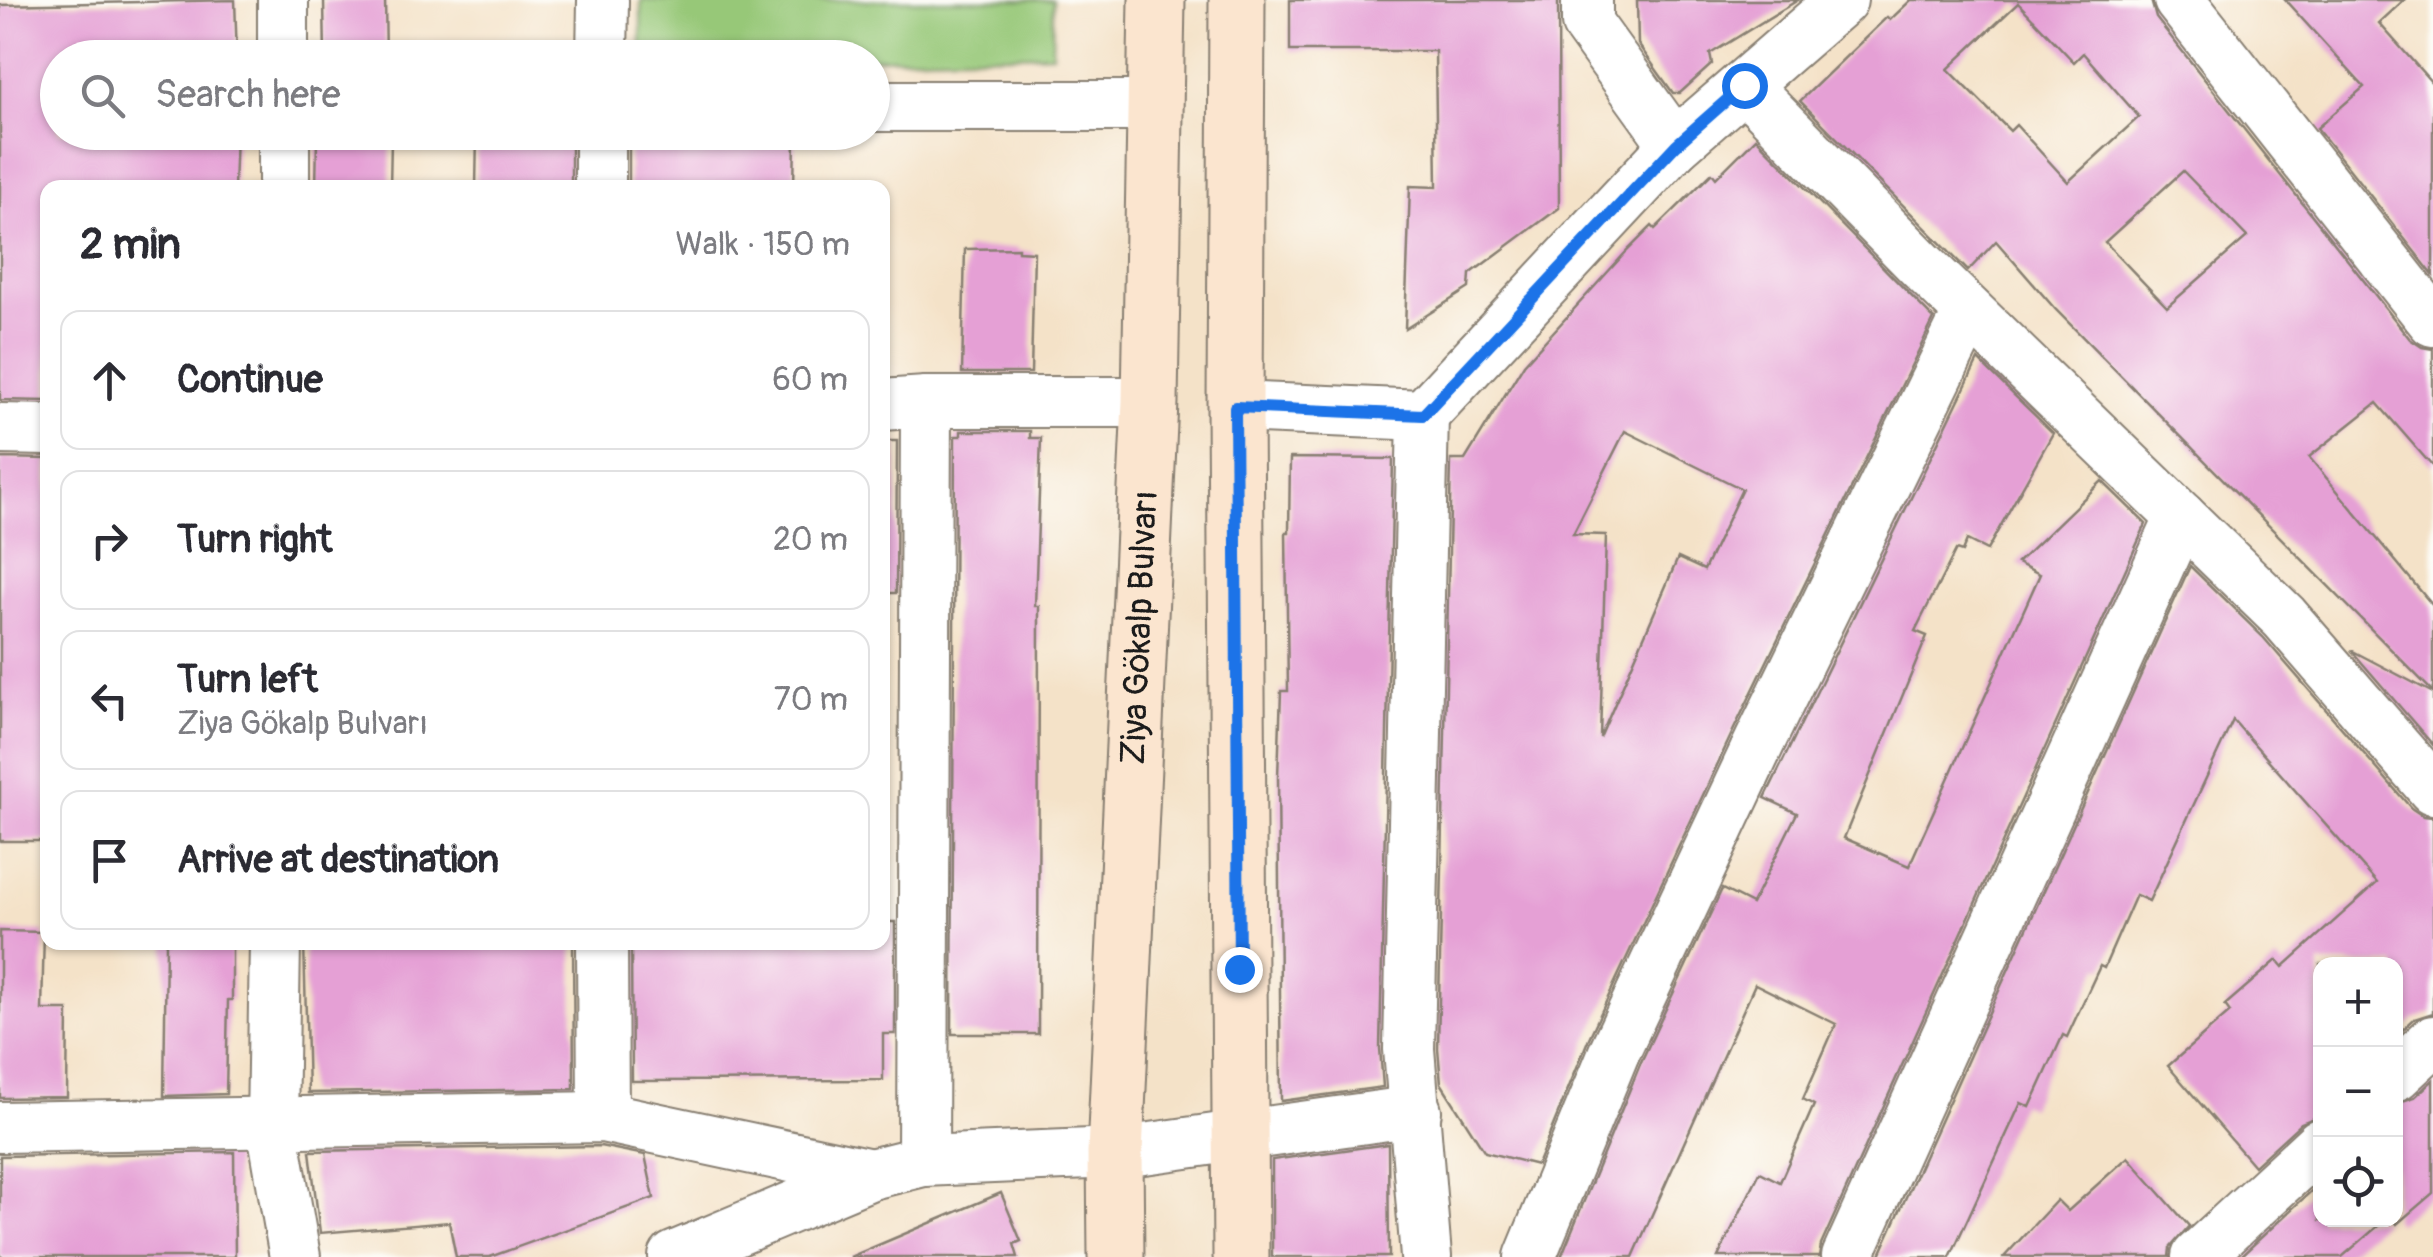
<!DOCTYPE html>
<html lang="en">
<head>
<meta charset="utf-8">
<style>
  body { margin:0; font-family:Pangolin,sans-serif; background:#f2f2f3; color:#2b2b33 }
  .controls { position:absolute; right:30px; bottom:30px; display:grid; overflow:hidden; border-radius:20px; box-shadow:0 2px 8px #0004 }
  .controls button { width:90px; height:90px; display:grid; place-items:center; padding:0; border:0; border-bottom:2px solid #e1e1e2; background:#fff; color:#2b2b33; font:50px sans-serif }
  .stop { position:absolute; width:30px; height:30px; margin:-22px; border:8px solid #1a73e8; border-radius:50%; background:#fff }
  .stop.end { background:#1a73e8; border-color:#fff; box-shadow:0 2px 10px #0008 }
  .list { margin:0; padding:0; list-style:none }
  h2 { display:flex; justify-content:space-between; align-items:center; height:130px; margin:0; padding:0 40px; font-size:42px }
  h2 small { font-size:32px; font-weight:400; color:#7c7c81 }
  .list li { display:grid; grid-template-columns:65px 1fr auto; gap:30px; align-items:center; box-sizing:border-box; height:140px; margin:0 20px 20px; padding:0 20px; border:2px solid #e1e1e2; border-radius:20px }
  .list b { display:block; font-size:38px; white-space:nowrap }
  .list p { margin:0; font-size:32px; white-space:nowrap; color:#7c7c81 }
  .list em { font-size:32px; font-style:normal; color:#7c7c81 }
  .icon { flex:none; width:55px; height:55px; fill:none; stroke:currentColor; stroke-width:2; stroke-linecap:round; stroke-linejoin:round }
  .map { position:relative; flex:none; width:2433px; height:1257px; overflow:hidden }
  .search { position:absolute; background:#fff; box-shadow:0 2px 8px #0004; left:40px; top:40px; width:850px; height:110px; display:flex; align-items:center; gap:25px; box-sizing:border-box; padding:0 35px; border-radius:55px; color:#7c7c81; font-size:38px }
  .panel { position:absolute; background:#fff; box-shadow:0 2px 8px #0004; left:40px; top:180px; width:850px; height:770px; border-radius:20px }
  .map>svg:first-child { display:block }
  .green { fill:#97c878; stroke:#5a724a; stroke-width:2.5 }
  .building { fill:#e5a0d5; fill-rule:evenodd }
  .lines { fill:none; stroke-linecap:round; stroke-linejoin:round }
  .minor-casing { stroke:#887f72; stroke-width:54 }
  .secondary-casing { stroke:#887f72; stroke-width:59 }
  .minor { stroke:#fff; stroke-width:50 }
  .secondary { stroke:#fbe5cf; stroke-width:55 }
  .route { stroke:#1a73e8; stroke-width:12 }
  .labels { text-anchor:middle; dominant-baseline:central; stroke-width:10; stroke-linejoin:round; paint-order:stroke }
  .street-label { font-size:35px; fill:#1c1c1c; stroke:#fdfcf7 }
</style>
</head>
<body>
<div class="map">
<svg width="2433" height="1257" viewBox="0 0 2433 1257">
  <rect width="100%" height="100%" fill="#fdfcf7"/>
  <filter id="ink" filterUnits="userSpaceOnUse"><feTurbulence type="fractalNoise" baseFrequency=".01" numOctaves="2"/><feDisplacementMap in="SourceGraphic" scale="20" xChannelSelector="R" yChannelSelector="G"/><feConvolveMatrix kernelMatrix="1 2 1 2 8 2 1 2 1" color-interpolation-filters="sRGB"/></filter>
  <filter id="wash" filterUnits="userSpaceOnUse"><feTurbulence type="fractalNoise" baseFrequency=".0048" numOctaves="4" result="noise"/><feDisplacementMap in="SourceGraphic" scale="40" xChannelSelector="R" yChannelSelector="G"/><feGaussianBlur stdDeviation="2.25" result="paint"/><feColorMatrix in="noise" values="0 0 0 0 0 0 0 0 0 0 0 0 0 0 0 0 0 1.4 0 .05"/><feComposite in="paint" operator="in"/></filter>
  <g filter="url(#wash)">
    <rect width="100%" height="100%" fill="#f4e2c8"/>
    <polygon class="green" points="641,0 1053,0 1052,54 873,58 641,57"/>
    <g id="blocks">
      <g class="building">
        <polygon points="235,0 237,58 58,58 58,132 239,132 236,133 234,188 48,188 48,401 0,400 0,5"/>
        <polygon points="385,0 386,58 325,58 324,1"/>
        <polygon points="1290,0 1558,0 1559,208 1470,274 1469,288 1405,329 1410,186 1437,187 1435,51 1290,51"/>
        <polygon points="1637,0 1798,0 1710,54 1712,64 1680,93 1673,93 1638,44"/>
        <path d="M1911,0H2151L2156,18L2410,339L2422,347L2433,349V467L2377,403L2309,457L2433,606V692L2056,310L1996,241L1968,271L1800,101L1887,17L1890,20ZM2018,3L2074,62L2083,53L2139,117L2068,182L2016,125L2010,131L1948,69ZM2183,171L2247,237L2167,307L2105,242Z"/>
        <polygon points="2285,0 2404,0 2379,23 2433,84 2433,275 2317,128 2364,87"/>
        <polygon points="478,47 560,47 559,58 478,58"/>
        <polygon points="477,132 571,132 571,188 476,188"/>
        <polygon points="629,132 713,132 713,138 795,138 794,188 629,188"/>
        <path d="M1756,138L1934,319L1734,729L1589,1038L1537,1165L1485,1152L1441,1083L1438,1048L1451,460H1465L1524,364L1626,252L1652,226L1655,229L1712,173L1716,178ZM1625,431L1742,489L1704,570L1678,558L1600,738L1606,535L1573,534Z"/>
        <polygon points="317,139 391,139 390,188 316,188"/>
        <polygon points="1018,248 1018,251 1034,252 1031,373 962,373 965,249"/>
        <polygon points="1978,360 2053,433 1987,550 1967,540 1962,552 1956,550 1915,631 1927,636 1844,838 1909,866 2040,574 2017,563 2102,481 2146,524 1821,1245 1819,1257 1718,1257 1760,1172 1780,1182 1814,1105 1803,1099 1836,1024 1755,984 1633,1257 1561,1257 1641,1062 1722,889 1752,904 1797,813 1765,798"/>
        <polygon points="961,431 1030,431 1030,438 1041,438 1035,606 1039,606 1038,1034 952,1034 955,436 961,436"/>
        <polygon points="882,441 897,441 896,593 882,593"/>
        <polygon points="0,458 48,459 48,841 0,841"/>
        <polygon points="1290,458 1393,459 1380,1048 1383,1087 1281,1101 1278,777 1281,691 1288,691 1286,532 1289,532"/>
        <polygon points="2190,566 2263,637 2411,808 2423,816 2433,817 2433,1013 2414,1019 2396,1036 2396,964 2320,964 2320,1116 2301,1123 2254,1166 2168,1066 2230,1012 2225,1005 2277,960 2283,967 2377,883 2233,720 2149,901 2136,895 2104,968 2100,966 2067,1037 2063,1035 2030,1107 2021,1103 1950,1257 1879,1257"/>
        <polygon points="2351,650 2433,693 2433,745"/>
        <polygon points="882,922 895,922 895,1034 883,1034 883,1080 632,1081 631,942 882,942"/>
        <polygon points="0,931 44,932 42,1010 68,1010 67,1097 0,1098"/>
        <polygon points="166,942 232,942 232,1000 228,1000 226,1094 164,1096"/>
        <polygon points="304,942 573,942 574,1089 308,1093"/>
        <polygon points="2433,1080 2433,1193 2397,1224 2394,1220 2396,1103 2415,1097"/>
        <polygon points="1388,1144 1389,1257 1272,1257 1272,1160"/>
        <polygon points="600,1146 645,1155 654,1198 490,1257 456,1257 449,1222 320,1233 310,1151"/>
        <polygon points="234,1152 235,1257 0,1257 0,1156"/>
        <polygon points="2128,1157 2189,1226 2170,1248 2169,1257 2004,1257 2057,1200 2068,1211"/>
        <polygon points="2320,1183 2320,1220 2385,1220 2342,1257 2240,1257"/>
        <polygon points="1001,1193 1021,1241 1014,1244 1018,1257 850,1257"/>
      </g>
    </g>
  </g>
  <g filter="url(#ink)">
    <use href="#blocks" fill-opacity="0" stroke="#887f72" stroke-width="2.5"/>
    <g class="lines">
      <g class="minor-casing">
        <g id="minor">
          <polyline points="283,0 283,58"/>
          <polyline points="1587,0 1587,23 1675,145"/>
          <polyline points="2179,0 2433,321"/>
          <polyline points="602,58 603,0"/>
          <polyline points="1744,85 1922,266 2284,617 2433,789"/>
          <polyline points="872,106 1154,106"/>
          <polyline points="284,132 284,188"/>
          <polyline points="600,188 600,132"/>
          <polyline points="882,405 926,402 1150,402"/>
          <polyline points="1235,407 1423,415 1675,145 1842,0"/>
          <polyline points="1423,415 1409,1049 1426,1257"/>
          <polyline points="0,429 48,430"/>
          <polyline points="275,942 272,1125 295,1257"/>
          <polyline points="602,942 603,1117"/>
          <polyline points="2396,1075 2433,1041"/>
          <polyline points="0,1127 603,1117 871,1174"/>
          <polyline points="923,1161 926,402"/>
          <polyline points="674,1257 871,1174 923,1161 1115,1153 1416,1111"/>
          <polyline points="1530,1257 1615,1050 1760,741 1969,312"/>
          <polyline points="1847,1257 2181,517"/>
          <polyline points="2197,1257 2320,1144"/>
        </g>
      </g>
      <g class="secondary-casing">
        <g id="secondary">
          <polyline points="1237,0 1235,407 1241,1257"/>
          <path id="s1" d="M1116,1257L1115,1153L1150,402L1157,0"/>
        </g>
      </g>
      <use href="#minor" class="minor"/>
      <use href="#secondary" class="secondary"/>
    </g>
  </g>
  <g class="lines" filter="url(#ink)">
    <polyline class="route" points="1239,969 1235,407 1423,415 1676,145 1744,85"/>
  </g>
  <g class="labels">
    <g class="street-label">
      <text stroke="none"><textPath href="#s1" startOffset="630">Ziya Gökalp Bulvarı</textPath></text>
    </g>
  </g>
</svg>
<div class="controls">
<button>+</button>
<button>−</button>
<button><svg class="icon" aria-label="locate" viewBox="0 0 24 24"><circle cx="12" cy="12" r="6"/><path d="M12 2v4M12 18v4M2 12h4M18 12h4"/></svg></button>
</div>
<div class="stop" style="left:1744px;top:85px"></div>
<div class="stop end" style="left:1239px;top:969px"></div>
<div class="search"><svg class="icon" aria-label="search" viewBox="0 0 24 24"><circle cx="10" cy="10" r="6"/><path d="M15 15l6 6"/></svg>Search here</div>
<section class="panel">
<h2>2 min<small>Walk · 150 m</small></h2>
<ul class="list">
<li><svg class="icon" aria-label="ahead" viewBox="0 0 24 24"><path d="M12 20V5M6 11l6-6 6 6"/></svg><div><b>Continue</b></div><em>60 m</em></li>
<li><svg class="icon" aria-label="right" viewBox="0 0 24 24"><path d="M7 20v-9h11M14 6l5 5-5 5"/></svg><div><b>Turn right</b></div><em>20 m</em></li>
<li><svg class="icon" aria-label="left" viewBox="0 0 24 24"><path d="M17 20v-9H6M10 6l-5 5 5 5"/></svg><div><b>Turn left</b><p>Ziya Gökalp Bulvarı</p></div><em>70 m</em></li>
<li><svg class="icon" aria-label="arrive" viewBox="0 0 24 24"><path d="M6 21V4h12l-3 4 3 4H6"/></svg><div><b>Arrive at destination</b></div></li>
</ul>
</section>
</div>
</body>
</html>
